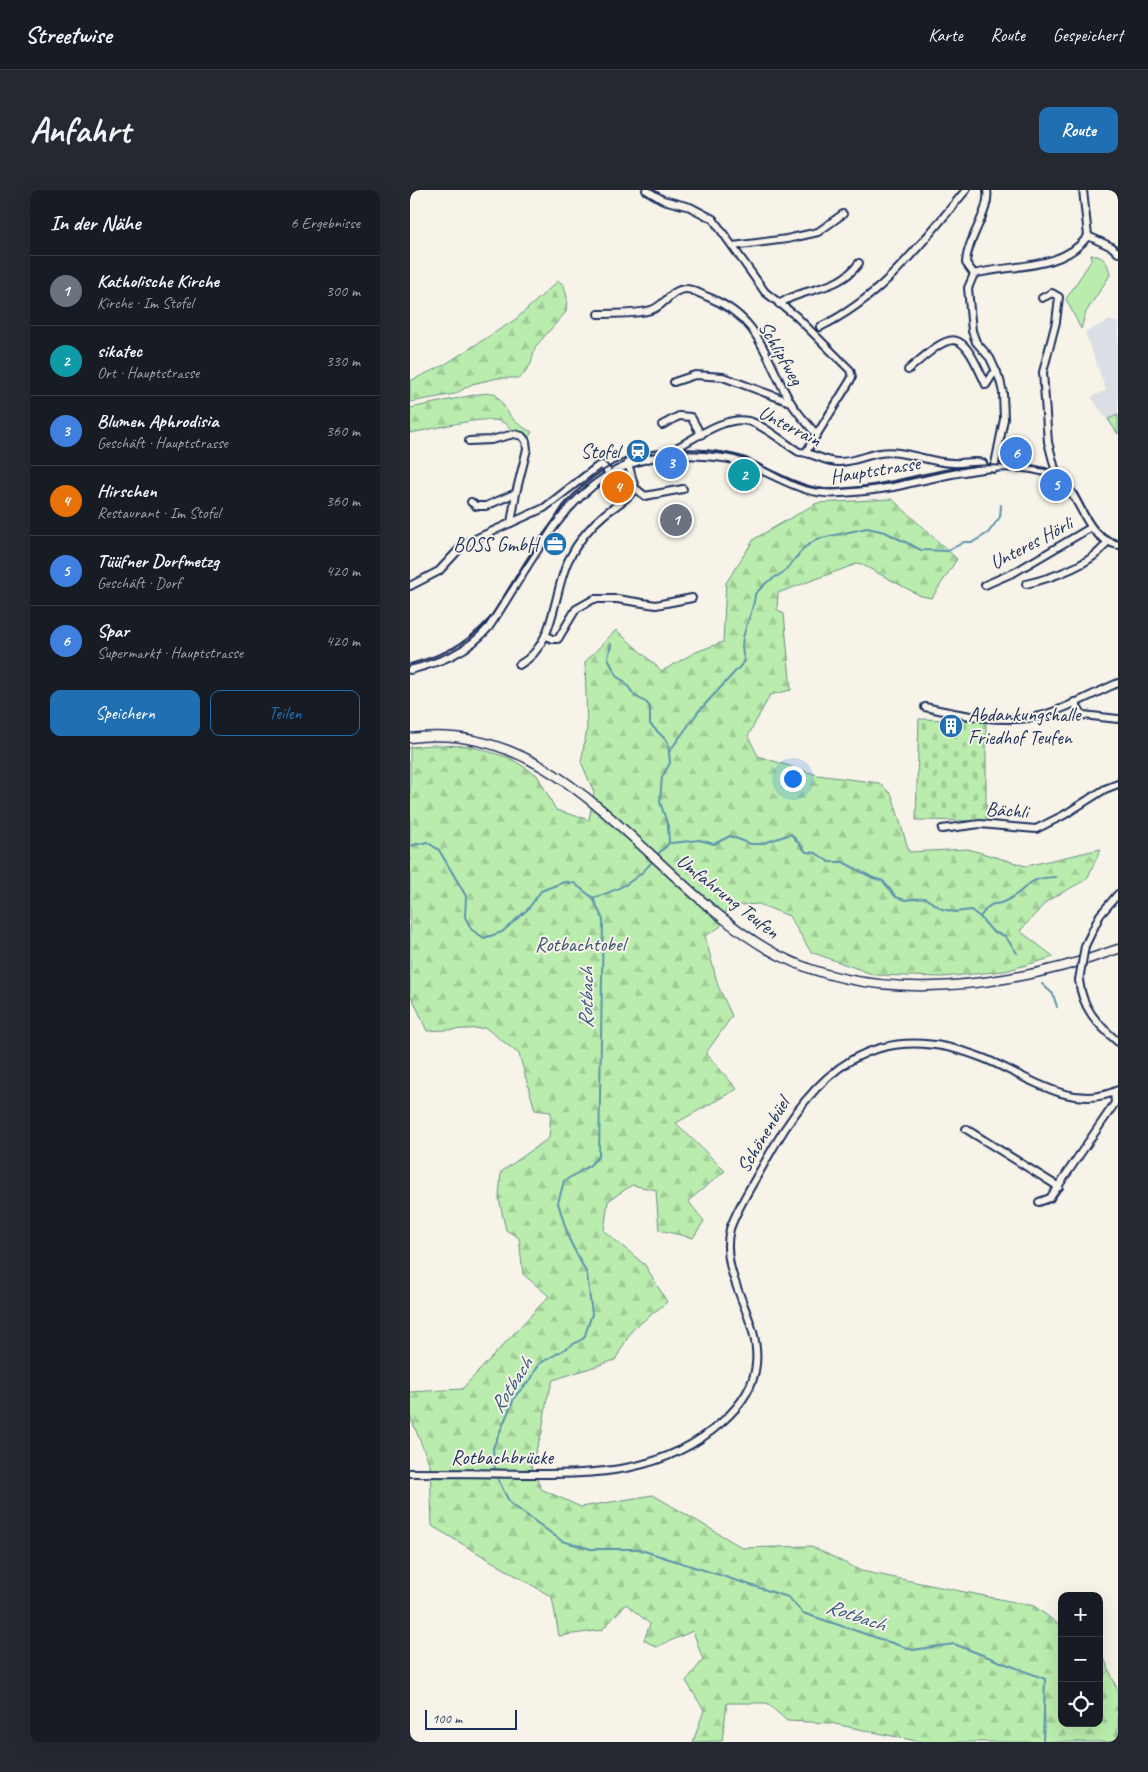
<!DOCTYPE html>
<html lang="de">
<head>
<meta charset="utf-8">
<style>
  body { margin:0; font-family:Caveat,sans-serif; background:#242831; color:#f1f3f6 }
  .controls { position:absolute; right:15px; bottom:15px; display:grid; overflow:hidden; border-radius:10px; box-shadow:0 5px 20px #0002 }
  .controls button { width:45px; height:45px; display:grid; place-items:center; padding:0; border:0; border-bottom:1px solid #363941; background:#171b24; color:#f1f3f6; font:25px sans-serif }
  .scale { position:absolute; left:15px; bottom:12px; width:92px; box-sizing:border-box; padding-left:5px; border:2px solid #1b2f5e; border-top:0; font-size:14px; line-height:18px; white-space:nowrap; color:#1b2f5e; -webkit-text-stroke:4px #f7f3e8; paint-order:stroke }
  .you { position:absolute; left:382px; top:588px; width:18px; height:18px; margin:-12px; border:4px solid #fff; border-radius:50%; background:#1a73e8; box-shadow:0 0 0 8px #1a73e833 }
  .badge { display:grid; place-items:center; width:32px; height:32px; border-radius:50%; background:#1f6fb2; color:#fff; font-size:16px; font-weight:700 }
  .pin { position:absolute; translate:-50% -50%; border:2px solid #fff; box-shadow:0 1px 5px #0006 }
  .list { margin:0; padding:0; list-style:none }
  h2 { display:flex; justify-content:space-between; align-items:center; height:65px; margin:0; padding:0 20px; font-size:21px }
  h2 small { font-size:16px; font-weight:400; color:#9ea1a6 }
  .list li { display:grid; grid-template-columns:32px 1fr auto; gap:15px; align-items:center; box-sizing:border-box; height:70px; padding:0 20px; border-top:1px solid #363941 }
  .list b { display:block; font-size:19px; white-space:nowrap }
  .list p { margin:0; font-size:16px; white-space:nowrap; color:#9ea1a6 }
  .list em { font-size:16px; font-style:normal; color:#9ea1a6 }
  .actions { display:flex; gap:10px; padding:15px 20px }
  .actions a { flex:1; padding:11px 0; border:1px solid #1f6fb2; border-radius:10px; text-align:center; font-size:18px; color:#1f6fb2 }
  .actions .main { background:#1f6fb2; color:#fff }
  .icon { flex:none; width:28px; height:28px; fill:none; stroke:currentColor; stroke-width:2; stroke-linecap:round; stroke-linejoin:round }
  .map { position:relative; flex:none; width:708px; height:1552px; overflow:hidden; border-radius:10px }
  header { display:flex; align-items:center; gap:30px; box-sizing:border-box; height:70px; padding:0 25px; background:#171b24; border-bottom:1px solid #363941 }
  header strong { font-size:24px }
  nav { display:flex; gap:28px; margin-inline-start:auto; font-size:18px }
  .intro { display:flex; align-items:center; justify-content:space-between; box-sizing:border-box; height:120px; padding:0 30px }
  h1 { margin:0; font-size:35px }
  .button { padding:12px 22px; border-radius:10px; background:#1f6fb2; color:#fff; font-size:18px; font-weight:700 }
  main { display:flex; gap:30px; padding:0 30px }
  aside { flex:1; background:#171b24; border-radius:10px; box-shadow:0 5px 20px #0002 }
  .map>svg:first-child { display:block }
  .built { fill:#dbdfe5 }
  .grass { fill:url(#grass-tufts); stroke:#6a8e86 }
  .forest { fill:url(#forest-firs); stroke:#6a8e86 }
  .cemetery { fill:url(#cemetery-stones); stroke:#6a8e86 }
  .garden { fill:#baedad; stroke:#6a8e86 }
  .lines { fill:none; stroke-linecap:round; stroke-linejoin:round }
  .stream { stroke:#5b93ad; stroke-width:2 }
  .minor-casing { stroke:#1b2f5e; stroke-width:10 }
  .major-casing { stroke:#1b2f5e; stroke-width:11 }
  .minor { stroke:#f7f3e8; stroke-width:6 }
  .major { stroke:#f7f3e8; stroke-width:8 }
  .rail { stroke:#1b2f5e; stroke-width:2 }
  .minor-bridge-casing { stroke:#1b2f5e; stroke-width:10; stroke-linecap:butt }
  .minor-bridge { stroke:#f7f3e8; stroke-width:6 }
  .labels { text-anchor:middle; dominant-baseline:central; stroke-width:4; stroke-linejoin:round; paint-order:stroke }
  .street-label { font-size:20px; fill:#1b2f5e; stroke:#f7f3e8 }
  .poi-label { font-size:20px; fill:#1b2f5e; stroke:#f7f3e8; text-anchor:end }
  .park-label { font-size:20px; fill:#3b556e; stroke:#f7f3e8 }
  .water-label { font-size:21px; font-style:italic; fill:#36587f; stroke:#f7f3e8 }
</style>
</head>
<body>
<header>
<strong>Streetwise</strong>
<nav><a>Karte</a><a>Route</a><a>Gespeichert</a></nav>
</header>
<div class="intro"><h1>Anfahrt</h1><a class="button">Route</a></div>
<main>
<aside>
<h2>In der Nähe<small>6 Ergebnisse</small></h2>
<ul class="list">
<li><span class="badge" style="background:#6b7280">1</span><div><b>Katholische Kirche</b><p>Kirche · Im Stofel</p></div><em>300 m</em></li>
<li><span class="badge" style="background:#0f9aa8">2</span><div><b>sikatec</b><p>Ort · Hauptstrasse</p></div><em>330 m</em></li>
<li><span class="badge" style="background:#3f7fe0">3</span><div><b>Blumen Aphrodisia</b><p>Geschäft · Hauptstrasse</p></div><em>360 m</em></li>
<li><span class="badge" style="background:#e8710a">4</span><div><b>Hirschen</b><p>Restaurant · Im Stofel</p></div><em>360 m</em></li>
<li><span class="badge" style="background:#3f7fe0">5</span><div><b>Tüüfner Dorfmetzg</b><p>Geschäft · Dorf</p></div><em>420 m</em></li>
<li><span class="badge" style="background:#3f7fe0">6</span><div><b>Spar</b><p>Supermarkt · Hauptstrasse</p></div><em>420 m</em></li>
</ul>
<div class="actions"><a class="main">Speichern</a><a>Teilen</a></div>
</aside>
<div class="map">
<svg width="708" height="1552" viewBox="0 0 708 1552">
  <defs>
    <pattern id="grass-tufts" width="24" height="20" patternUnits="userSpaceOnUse" patternTransform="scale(1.25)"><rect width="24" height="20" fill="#baedad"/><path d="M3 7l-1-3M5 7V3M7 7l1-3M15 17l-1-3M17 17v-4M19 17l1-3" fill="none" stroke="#9fcc97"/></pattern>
    <pattern id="forest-firs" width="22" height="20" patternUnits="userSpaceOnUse" patternTransform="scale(1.25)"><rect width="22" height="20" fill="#baedad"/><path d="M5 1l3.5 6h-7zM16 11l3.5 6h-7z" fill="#9fcc97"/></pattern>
    <pattern id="cemetery-stones" width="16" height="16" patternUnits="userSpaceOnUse" patternTransform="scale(1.25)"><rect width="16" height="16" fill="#baedad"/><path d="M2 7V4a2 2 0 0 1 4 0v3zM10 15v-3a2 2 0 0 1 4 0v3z" fill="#9fcc97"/></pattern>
  </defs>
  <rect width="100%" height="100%" fill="#f7f3e8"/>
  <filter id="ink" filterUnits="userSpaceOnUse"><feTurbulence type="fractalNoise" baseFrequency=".02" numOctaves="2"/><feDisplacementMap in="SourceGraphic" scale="10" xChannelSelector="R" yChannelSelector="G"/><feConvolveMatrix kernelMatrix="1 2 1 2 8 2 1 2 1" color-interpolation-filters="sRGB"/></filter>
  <g filter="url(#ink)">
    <polygon class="built" points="700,130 708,133 708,245 681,207 696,200 675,142"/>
    <polygon class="grass" points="708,225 708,244 698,229"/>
    <g class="forest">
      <polygon points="148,91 154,95 157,107 156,122 125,157 121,174 110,188 88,188 62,194 45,204 0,212 0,191 34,175 106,129"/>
      <path d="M84,203C101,222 96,229 122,242L116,251C109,247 96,233 92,232C74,224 22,240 0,243V218L69,204Z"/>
      <polygon points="482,309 547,369 522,408 511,406 449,373 368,403 367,419 374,424 381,500 360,505 338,546 348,566 407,585 469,593 482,605 499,662 558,659 616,676 691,659 677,689 637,711 610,741 644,767 595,781 532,787 465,785 401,762 379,726 349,714 318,716 310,737 295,746 308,796 322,826 296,863 327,899 266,933 315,981 278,1011 294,1031 283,1048 249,1040 246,1000 222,995 198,1011 194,1041 235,1075 257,1112 222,1140 205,1170 143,1190 137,1209 132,1242 121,1275 131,1299 171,1317 243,1305 333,1358 401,1356 451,1381 624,1416 652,1437 652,1533 689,1533 689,1465 694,1468 708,1501 708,1552 511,1552 420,1533 377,1531 357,1513 317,1513 312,1551 283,1552 294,1520 276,1491 293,1470 283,1441 246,1457 234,1450 240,1434 216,1414 192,1440 149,1446 142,1407 22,1336 20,1275 0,1226 0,1202 52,1199 139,1106 113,1084 109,1048 96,1040 89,1009 91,982 139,948 141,922 125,920 109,864 76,838 17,841 2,807 0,807 0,557 22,555 60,556 100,568 127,585 146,620 179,630 184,602 171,572 177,539 175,472 206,440 252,481 286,462 313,452 316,393 344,349 407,313"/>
    </g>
    <polygon class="cemetery" points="509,529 576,531 576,631 506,630"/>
    <path class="garden" d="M681,65C695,66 698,73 700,85L676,122L671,139L656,109L681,71Z"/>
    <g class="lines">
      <g class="stream">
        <polyline points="201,454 198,468 207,487 214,491 225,506 237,513 240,518 240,534 257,551 259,561"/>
        <path d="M261,653L290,650L304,654L320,646L341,654H351L381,644L396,662L406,663L419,672H433L463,688L473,691L486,707L495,710L515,708L532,719L545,722L561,720L570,727C585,706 583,719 598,710C621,697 615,688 646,687"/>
        <polyline points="0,656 17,652 29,660 56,706 55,727 62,740 74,748 92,742 118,719 131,701 154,692 164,693 183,708 193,730 189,966 179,976 154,991 148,1013 159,1049 177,1084 182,1124 174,1148 129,1174 121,1189 105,1206 83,1258 85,1281"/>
        <path d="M247,665L259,653L258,636L250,612L252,587L260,573L259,562L288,522L335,471C325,448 344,427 345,404L357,392L374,382L394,358L407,349L457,338L475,342L511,360L538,361L554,352H563L578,343L590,327L591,315"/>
        <path d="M183,708C208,700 228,691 244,669"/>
        <polyline points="570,727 583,742 595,746 607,763"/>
        <polyline points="632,794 643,804 647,817"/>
        <polyline points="86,1286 100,1313 152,1351 181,1359 228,1359 378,1407 393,1423 503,1460 544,1454 635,1489 633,1552"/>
      </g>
      <g class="minor-casing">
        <g id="minor">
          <polyline points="236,0 253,10 280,17 303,29 355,102 386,126 440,180 442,187 440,191 396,262"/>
          <polyline points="678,46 702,57 708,63"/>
          <polyline points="323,56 377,49 408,42 433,24"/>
          <path d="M564,84L556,73C557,48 581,21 577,0"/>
          <path d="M369,114C395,96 427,103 449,73"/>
          <path d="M188,124C206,123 224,125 241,120C255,116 261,99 276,99C283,99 292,105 298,107C352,129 354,167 380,211C387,223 398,234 406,244"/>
          <path d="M410,137C473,107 512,52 556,0"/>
          <path d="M498,180C545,139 550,137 576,195L583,184L587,182"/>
          <polyline points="264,192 285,185 313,187 380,212"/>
          <polyline points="252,235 269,226 281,227 291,245"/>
          <polyline points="59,251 81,250 104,244 112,246 116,251 117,259 106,303 101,333"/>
          <path d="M266,265L268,257C287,247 315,226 338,231C353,234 374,253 389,262C402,262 414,272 429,272C444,272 456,265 470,263C494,259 519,273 543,273C553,274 563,270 573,273L574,278"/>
          <path d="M584,279L594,229L593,203L590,190L580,168L566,152L562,141L558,98L564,84C601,74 652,81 678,46L673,0"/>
          <path d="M646,287C674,305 671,346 708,355"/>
          <polyline points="225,298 235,306 273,299"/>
          <polyline points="61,312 66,316 76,316 106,303"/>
          <path d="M616,394C641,388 684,374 697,352"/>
          <polyline points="575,395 605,382 680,338"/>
          <polyline points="0,396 29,381 54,354 134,318 188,276 192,275 199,283"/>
          <polyline points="137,446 142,449 148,449 166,419 184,409 207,409 246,415 282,408"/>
          <path d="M109,475C146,455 142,406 158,371C167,353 181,335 196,323C207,315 218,309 225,298L218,273"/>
          <path d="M0,480C31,472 58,462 79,437C130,361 169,262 275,265C292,266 308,266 324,270C362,280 389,307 431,303C448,302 466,300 483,297C531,287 596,266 643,285L645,279L638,252L633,182L646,132L649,107L642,103L632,108"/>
          <polyline points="664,512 673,525 708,529"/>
          <path d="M515,517C551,525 593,534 630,526C655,520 684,503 708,493"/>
          <polyline points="532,639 570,634 626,639 654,625 695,599 708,594"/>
          <polyline points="675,756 690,725 708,704"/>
          <path d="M669,790C672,818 687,834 708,852"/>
          <polyline points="556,939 649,997"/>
          <polyline points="629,1012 640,1008 705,913 704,902"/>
          <path d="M0,1283C38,1283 76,1283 113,1284C187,1284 254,1284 312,1232C329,1217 344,1197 346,1174C351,1127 308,1086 320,1039C328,1016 343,994 355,972C405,881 464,825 573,868C614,884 662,923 708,900"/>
        </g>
      </g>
      <g class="major-casing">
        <g id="major">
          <polyline points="643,285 646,287"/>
          <path d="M0,548C157,526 244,700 368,765C469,817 605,796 708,759"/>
        </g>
      </g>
      <use href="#minor" class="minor"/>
      <use href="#major" class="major"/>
      <path class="rail" d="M0,474C33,465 57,454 80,428L153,316C175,290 206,267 241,261C267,257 314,259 338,269C364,280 386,299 415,299C463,300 507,283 553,277C569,275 586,275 602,276C616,276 630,277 643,281C676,292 671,342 708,350"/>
      <g class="minor-bridge-casing">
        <polyline id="minor-bridge" points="669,790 675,756"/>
      </g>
      <use href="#minor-bridge" class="minor-bridge"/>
    </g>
  </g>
  <defs>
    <g id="station-disc" transform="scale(1.25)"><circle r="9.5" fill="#1f6fb2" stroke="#f7f3e8"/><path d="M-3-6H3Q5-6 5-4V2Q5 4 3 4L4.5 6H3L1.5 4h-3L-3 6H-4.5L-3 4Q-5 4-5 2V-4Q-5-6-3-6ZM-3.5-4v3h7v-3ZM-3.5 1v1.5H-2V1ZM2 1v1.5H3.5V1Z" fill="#fff"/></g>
    <g id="office-disc" transform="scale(1.25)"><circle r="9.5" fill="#1f6fb2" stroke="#f7f3e8"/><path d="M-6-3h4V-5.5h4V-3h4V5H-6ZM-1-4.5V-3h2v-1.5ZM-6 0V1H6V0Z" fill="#fff"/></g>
    <g id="building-disc" transform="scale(1.25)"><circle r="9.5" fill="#1f6fb2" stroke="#f7f3e8"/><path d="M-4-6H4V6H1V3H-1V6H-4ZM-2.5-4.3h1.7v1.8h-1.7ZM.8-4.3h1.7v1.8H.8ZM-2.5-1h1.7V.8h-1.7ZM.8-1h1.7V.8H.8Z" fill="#fff"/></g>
  </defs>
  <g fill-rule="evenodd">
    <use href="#station-disc" x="228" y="261"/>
    <use href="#office-disc" x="145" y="354"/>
    <use href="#building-disc" x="541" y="536"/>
  </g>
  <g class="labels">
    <g class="street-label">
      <text transform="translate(371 163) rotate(60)">Schlipfweg</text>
      <text transform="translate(380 236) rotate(27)">Unterrain</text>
      <text transform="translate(465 280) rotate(-9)">Hauptstrasse</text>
      <text transform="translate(621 353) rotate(-28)">Unteres Hörli</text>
      <text transform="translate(597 620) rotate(4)">Bächli</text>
      <text transform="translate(318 706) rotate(38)">Umfahrung Teufen</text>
      <text transform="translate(353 945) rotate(-59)">Schönenbüel</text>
      <text x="92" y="1267">Rotbachbrücke</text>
    </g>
    <g class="poi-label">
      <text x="210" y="261">Stofel</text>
      <text x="128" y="354">BOSS GmbH</text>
      <text x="558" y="524" text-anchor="start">Abdankungshalle<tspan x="558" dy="23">Friedhof Teufen</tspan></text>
    </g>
    <g class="park-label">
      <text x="170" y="754">Rotbachtobel</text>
    </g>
    <g class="water-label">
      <text transform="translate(176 808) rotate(-89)">Rotbach</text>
      <text transform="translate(101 1195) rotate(-57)">Rotbach</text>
      <text transform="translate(446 1425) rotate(19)">Rotbach</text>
    </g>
  </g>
</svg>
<div class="controls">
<button>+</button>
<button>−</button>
<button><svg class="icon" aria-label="locate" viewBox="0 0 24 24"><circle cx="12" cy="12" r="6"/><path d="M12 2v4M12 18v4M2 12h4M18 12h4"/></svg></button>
</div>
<div class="scale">100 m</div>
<div class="you"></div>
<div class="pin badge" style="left:266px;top:330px;background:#6b7280">1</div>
<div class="pin badge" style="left:334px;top:285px;background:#0f9aa8">2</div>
<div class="pin badge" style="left:261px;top:273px;background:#3f7fe0">3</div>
<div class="pin badge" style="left:208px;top:297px;background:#e8710a">4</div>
<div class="pin badge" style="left:646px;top:295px;background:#3f7fe0">5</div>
<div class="pin badge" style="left:606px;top:263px;background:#3f7fe0">6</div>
</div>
</main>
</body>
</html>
